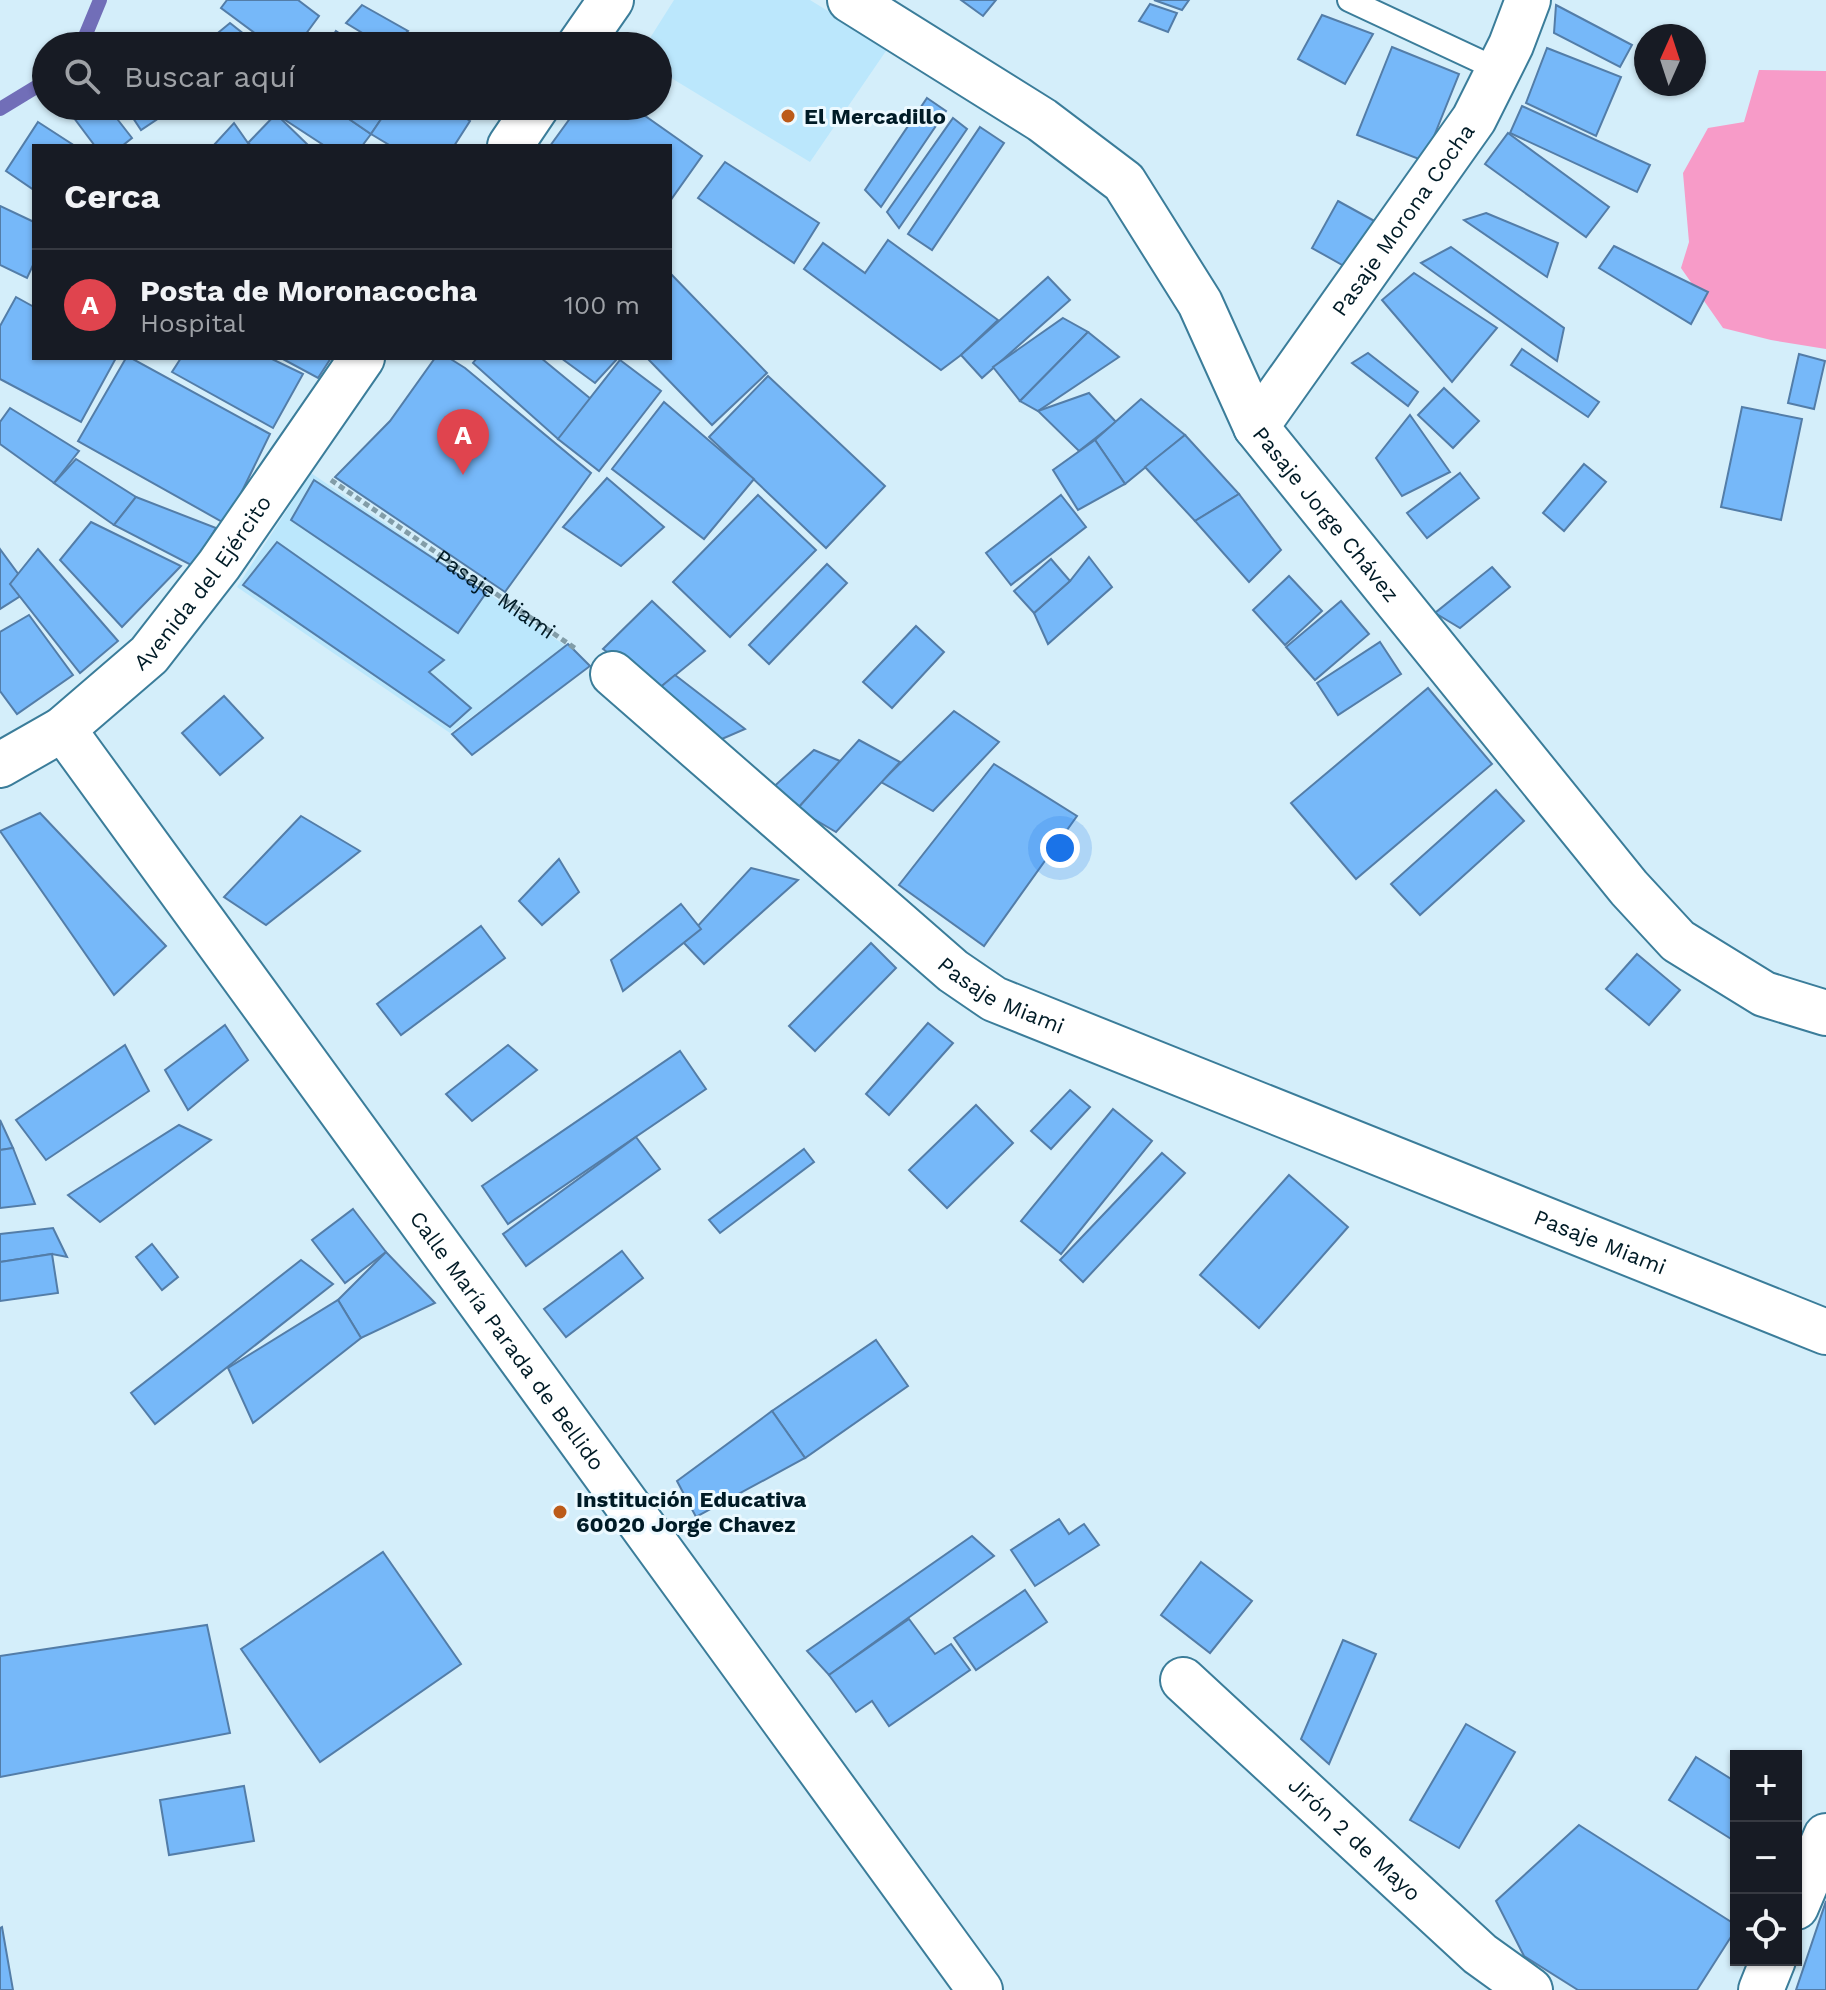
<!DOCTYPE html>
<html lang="es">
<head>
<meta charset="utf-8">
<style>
  body { margin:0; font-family:"Work Sans",sans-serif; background:#20242c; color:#f1f3f6 }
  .controls { position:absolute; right:24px; bottom:24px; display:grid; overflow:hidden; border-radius:0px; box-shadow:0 2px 6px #0004 }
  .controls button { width:72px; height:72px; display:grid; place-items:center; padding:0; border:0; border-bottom:2px solid #363941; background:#171b24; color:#f1f3f6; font:40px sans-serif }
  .compass { position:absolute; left:1634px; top:24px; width:72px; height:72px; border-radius:50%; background:#171b24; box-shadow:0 2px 6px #0004; rotate:3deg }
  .you { position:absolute; left:1060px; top:848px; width:28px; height:28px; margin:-20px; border:6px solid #fff; border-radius:50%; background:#1a73e8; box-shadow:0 0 0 12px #1a73e833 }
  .badge { display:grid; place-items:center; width:52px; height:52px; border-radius:50%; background:#7c3aed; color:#fff; font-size:26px; font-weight:700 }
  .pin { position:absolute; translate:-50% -66px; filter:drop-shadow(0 2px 4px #0008) }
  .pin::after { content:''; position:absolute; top:42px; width:28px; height:24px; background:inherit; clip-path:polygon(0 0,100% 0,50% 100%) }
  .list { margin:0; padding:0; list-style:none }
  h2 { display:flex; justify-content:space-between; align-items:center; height:104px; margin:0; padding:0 32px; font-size:34px }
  h2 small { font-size:26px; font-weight:400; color:#9ea1a6 }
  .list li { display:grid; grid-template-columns:52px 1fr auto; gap:24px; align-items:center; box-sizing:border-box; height:112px; padding:0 32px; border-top:2px solid #363941 }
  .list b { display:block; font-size:30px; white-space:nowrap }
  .list p { margin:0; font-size:26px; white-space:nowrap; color:#9ea1a6 }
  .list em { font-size:26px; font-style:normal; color:#9ea1a6 }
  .icon { flex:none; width:44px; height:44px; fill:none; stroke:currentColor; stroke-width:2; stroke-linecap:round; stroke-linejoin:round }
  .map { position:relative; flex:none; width:1826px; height:1990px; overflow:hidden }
  .search { position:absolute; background:#171b24; box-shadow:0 2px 6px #0004; left:32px; top:32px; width:640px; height:88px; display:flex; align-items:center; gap:20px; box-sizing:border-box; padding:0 28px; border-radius:44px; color:#9ea1a6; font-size:30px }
  .panel { position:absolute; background:#171b24; box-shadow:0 2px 6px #0004; left:32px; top:144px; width:640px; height:216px; border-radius:0px }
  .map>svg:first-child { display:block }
  .built { fill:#bbe7fc }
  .green { fill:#f79bc8 }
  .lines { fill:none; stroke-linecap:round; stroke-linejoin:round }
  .stream { stroke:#716eb8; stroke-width:14 }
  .building { fill:#76b8f9; stroke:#537da8; stroke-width:2 }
  .lane-casing { stroke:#3b7d9a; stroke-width:26 }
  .street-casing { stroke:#3b7d9a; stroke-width:48 }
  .secondary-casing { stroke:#3b7d9a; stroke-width:48 }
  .path { stroke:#829da8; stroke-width:5; stroke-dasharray:6 4; stroke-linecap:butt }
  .lane { stroke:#fff; stroke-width:22 }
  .street { stroke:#fff; stroke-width:44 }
  .secondary { stroke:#fff; stroke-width:44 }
  .poi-dot { fill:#bc5b19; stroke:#ecf9ff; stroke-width:3 }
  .labels { text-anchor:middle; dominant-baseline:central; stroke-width:6; stroke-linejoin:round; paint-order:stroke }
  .poi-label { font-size:22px; font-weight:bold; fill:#001b26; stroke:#ecf9ff; text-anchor:start }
  .street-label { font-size:22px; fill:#001b26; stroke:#ecf9ff }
</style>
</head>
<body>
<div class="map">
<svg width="1826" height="1990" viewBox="0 0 1826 1990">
  <rect width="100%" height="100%" fill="#d4eefa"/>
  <g class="built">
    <polygon points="674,0 810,0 888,48 810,162 658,70 658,46 645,46"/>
    <polygon points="311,473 566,646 450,733 237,587"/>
  </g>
  <polygon class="green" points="1759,70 1826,71 1826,349 1771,340 1723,328 1681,268 1689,242 1683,173 1708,128 1744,122"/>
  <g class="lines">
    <g class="stream">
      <polyline points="81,46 100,0"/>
      <polyline points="0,109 46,81"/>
    </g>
  </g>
  <g class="building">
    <polygon points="227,0 298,0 319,16 297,46 272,46 221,8"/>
    <polygon points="961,0 996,0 983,16"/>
    <polygon points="1154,0 1189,0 1182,10"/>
    <polygon points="1150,4 1177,13 1168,32 1139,21"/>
    <polygon points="362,5 408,31 393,46 384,46 346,23"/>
    <polygon points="1556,5 1632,45 1620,67 1554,33"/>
    <polygon points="1322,15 1373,34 1345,84 1298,59"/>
    <polygon points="230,23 259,46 202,46"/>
    <polygon points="336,31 358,46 326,46"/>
    <polygon points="1392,47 1459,74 1424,161 1357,135"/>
    <polygon points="1547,48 1621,77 1596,136 1526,103"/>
    <polygon points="927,98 946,111 881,207 865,190"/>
    <polygon points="65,106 107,106 132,138 122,146 95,146"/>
    <polygon points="125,106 177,106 141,130"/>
    <polygon points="282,106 330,106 371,134 362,146 325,146 276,114"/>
    <polygon points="330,106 390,106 371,134"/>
    <polygon points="390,106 447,106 470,121 454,146 391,146 371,134"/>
    <polygon points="579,106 631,106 702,156 670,201 670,146 550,146"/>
    <polygon points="1522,106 1650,165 1637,192 1510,133"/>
    <polygon points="276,114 309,146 252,146 248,143"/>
    <polygon points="953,118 967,129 899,228 887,212"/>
    <polygon points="38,122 75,146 34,146 34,190 6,171"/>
    <polygon points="234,123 250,146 213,146"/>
    <polygon points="980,127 1004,143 932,250 908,234"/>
    <polygon points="1508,133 1609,207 1586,237 1485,164"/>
    <polygon points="725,162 819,223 794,263 698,198"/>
    <polygon points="1338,201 1378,223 1351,270 1312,248"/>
    <polygon points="0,206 34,222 34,263 27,278 0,265"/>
    <polygon points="1486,213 1558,243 1547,277 1464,220"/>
    <polygon points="888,240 998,320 961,355 941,370 804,269 823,243 865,273"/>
    <polygon points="1614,246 1708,292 1691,324 1599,268"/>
    <polygon points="1451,247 1564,328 1557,361 1421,263"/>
    <polygon points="670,273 767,373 712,425 647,358 670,358"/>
    <polygon points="1414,273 1497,328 1452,382 1382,300"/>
    <polygon points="1048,277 1070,300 982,378 961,355"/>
    <polygon points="16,297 34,307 34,358 116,358 81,422 0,379 0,326"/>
    <polygon points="1063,318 1088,332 1020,401 993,367"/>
    <polygon points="1088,332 1119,357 1038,411 1020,401"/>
    <polygon points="1522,349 1599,402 1588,417 1511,365"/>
    <polygon points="1368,353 1418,392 1408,406 1352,363"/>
    <polygon points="1799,354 1825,361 1814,409 1788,403"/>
    <polygon points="126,358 131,358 270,434 226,524 78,441"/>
    <polygon points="181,358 270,358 303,374 273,428 172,372"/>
    <polygon points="281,358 331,358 318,378"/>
    <polygon points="435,358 449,358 465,368 591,473 505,592 335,477 390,421"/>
    <polygon points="477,358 541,358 597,404 558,439 473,363"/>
    <polygon points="561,358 618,358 595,383"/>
    <polygon points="620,360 661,391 599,471 558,439"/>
    <polygon points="768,376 885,486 826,548 709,437"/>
    <polygon points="1444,388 1479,421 1453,448 1418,415"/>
    <polygon points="1089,393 1116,422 1079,451 1038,411"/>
    <polygon points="1141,399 1185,435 1125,484 1095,440"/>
    <polygon points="664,402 754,479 704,539 612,469"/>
    <polygon points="1742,407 1802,419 1781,520 1721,507"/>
    <polygon points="10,408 79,451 54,483 0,444 0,422"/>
    <polygon points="1410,415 1450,472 1402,496 1376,458"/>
    <polygon points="1185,435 1239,494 1195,521 1145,467"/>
    <polygon points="1095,440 1125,484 1078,510 1053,470"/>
    <polygon points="76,459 136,497 114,525 54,483"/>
    <polygon points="1584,464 1606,482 1564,531 1543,513"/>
    <polygon points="1460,473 1479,498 1427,538 1407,513"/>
    <polygon points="607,478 664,527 621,566 563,527"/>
    <polygon points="314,480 486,593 458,633 291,520"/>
    <polygon points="1239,494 1281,550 1249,582 1195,521"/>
    <polygon points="758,495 816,550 730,637 673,582"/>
    <polygon points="1061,495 1086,527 1011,585 986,553"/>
    <polygon points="136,497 216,528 193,566 114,525"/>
    <polygon points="91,522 181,566 122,627 60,560"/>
    <polygon points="277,542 444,660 429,672 471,708 450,727 243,585"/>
    <polygon points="0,549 30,590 0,609"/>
    <polygon points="38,549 118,641 80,673 10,584"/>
    <polygon points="1089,557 1112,587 1048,644 1034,613 1070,581"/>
    <polygon points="1051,559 1070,581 1034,613 1014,591"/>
    <polygon points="827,564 847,583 769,664 749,645"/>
    <polygon points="1492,567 1510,587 1460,628 1435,613"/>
    <polygon points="1289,576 1322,611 1285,645 1253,610"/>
    <polygon points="652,601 705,651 657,690 603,649"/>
    <polygon points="1341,601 1369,634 1315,680 1286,647"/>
    <polygon points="29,615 73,675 17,714 0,691 0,632"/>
    <polygon points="916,626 944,652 892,708 863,682"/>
    <polygon points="1380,642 1401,674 1338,715 1317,683"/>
    <polygon points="568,644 590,666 472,755 452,734"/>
    <polygon points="675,675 745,729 708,745 657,690"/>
    <polygon points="1428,688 1492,764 1356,879 1291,803"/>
    <polygon points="224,696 263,738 220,775 182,733"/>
    <polygon points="954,711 999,742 933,811 881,782"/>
    <polygon points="859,740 900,762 836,832 797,809"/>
    <polygon points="814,750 840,761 797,809 769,791"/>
    <polygon points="994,764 1077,816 984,946 899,885"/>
    <polygon points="1496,790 1524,821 1420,915 1391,884"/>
    <polygon points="40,813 166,946 114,995 0,831"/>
    <polygon points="301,816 360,851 266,925 224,897"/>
    <polygon points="559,859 579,892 542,925 519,901"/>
    <polygon points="751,868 798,880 704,964 683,942"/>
    <polygon points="681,904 701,929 623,991 611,960"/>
    <polygon points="481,926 505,958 401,1035 377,1004"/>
    <polygon points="871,943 896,968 815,1051 789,1026"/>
    <polygon points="1637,954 1680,990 1649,1025 1606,989"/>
    <polygon points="928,1023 953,1043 889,1115 866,1094"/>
    <polygon points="225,1025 248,1060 188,1110 165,1070"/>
    <polygon points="125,1045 149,1091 46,1160 16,1120"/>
    <polygon points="508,1045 537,1070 472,1121 446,1094"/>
    <polygon points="680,1051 706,1089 508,1224 482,1186"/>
    <polygon points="1070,1090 1090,1107 1051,1149 1031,1131"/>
    <polygon points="976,1105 1013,1143 947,1208 909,1170"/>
    <polygon points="1113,1109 1152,1141 1061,1254 1021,1221"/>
    <polygon points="0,1120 13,1148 0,1150"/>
    <polygon points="179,1125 211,1140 100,1222 68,1195"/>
    <polygon points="636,1137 660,1169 526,1266 503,1234"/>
    <polygon points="13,1148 35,1204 0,1208 0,1150"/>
    <polygon points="804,1149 814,1162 720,1233 709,1220"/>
    <polygon points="1162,1153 1185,1173 1083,1282 1060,1260"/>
    <polygon points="1289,1175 1348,1227 1259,1328 1200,1275"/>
    <polygon points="353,1209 386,1252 345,1283 312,1240"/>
    <polygon points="53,1228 67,1257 52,1254 0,1262 0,1234"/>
    <polygon points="152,1244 178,1277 162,1290 136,1257"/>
    <polygon points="622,1251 643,1278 566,1337 544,1309"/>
    <polygon points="386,1252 435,1303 361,1338 338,1300"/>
    <polygon points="52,1254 58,1293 0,1301 0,1262"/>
    <polygon points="301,1260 333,1284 155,1424 131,1393"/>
    <polygon points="338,1300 361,1338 253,1423 228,1368"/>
    <polygon points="876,1340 908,1386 805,1458 772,1411"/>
    <polygon points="772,1411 805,1458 696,1517 677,1481"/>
    <polygon points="1059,1519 1069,1534 1084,1524 1099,1545 1035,1586 1011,1550"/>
    <polygon points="972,1536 994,1556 829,1675 807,1651"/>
    <polygon points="383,1552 461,1664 320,1762 241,1649"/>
    <polygon points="1201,1562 1252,1601 1210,1653 1161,1615"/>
    <polygon points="1025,1590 1047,1622 976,1670 954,1638"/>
    <polygon points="909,1619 935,1654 951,1644 970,1670 889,1726 872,1701 856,1712 829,1675"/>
    <polygon points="207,1625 230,1733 0,1777 0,1656"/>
    <polygon points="1343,1640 1376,1654 1329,1764 1301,1739"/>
    <polygon points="1466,1724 1515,1752 1459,1848 1410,1820"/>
    <polygon points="1696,1757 1736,1782 1736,1842 1669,1800"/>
    <polygon points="244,1786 254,1841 169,1855 160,1800"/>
    <polygon points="1579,1825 1736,1925 1736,1929 1697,1990 1578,1990 1524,1956 1496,1901"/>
    <polygon points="1826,1901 1826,1990 1796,1990"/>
    <polygon points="2,1927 13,1990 0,1990 0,1928"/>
  </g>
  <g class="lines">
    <g class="lane-casing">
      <polyline id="lane" points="1349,0 1499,70"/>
    </g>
    <g class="street-casing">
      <g id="street">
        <path id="s2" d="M850,0L1042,120L1124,182L1200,303L1256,427L1629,888L1678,941L1764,994L1826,1013"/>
        <path id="s3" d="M1256,427L1474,119L1511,45L1528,0"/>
        <path id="s4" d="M613,674L953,971L994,999L1826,1332"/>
        <path id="s5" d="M63,729L980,1990"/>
        <path id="s6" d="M1183,1680L1480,1954L1530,1990"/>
        <polyline points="1796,1907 1826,1836"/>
        <polyline points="1761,1990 1773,1960"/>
      </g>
    </g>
    <g class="secondary-casing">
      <g id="secondary">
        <polyline points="579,46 611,0"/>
        <polyline points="510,146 537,106"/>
        <path id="s7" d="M0,765L63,729L149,655L219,565L362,358"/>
      </g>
    </g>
    <path class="path" id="s1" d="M331,480L576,649"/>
    <use href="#lane" class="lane"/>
    <use href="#street" class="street"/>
    <use href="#secondary" class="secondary"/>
  </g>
  <g class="poi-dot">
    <circle cx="788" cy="116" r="8"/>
    <circle cx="560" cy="1512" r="8"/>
  </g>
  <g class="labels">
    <g class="poi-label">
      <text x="804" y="116">El Mercadillo</text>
      <text x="576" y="1499">Institución Educativa<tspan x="576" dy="25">60020 Jorge Chavez</tspan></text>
    </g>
    <g class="street-label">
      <text stroke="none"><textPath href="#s3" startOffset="254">Pasaje Morona Cocha</textPath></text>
      <text stroke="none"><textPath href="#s2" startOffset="720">Pasaje Jorge Chávez</textPath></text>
      <text stroke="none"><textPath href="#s7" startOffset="276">Avenida del Ejército</textPath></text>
      <text stroke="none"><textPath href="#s1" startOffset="200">Pasaje Miami</textPath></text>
      <text stroke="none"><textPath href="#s4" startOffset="506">Pasaje Miami</textPath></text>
      <text stroke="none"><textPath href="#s4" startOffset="1154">Pasaje Miami</textPath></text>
      <text stroke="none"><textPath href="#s5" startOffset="756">Calle María Parada de Bellido</textPath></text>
      <text stroke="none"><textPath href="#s6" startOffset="234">Jirón 2 de Mayo</textPath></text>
    </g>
  </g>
</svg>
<div class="controls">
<button>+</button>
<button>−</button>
<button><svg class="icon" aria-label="locate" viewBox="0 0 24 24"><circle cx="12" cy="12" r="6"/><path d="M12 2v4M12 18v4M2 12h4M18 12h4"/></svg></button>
</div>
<svg class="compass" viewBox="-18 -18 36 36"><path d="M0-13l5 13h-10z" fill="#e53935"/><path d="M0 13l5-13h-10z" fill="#9ea1a6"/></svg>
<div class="you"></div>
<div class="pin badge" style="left:463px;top:475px;background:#e0444e">A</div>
<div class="search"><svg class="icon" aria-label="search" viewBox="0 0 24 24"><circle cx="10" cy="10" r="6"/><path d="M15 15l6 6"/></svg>Buscar aquí</div>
<section class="panel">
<h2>Cerca<small></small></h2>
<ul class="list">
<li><span class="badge" style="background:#e0444e">A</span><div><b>Posta de Moronacocha</b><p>Hospital</p></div><em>100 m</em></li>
</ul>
</section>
</div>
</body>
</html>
